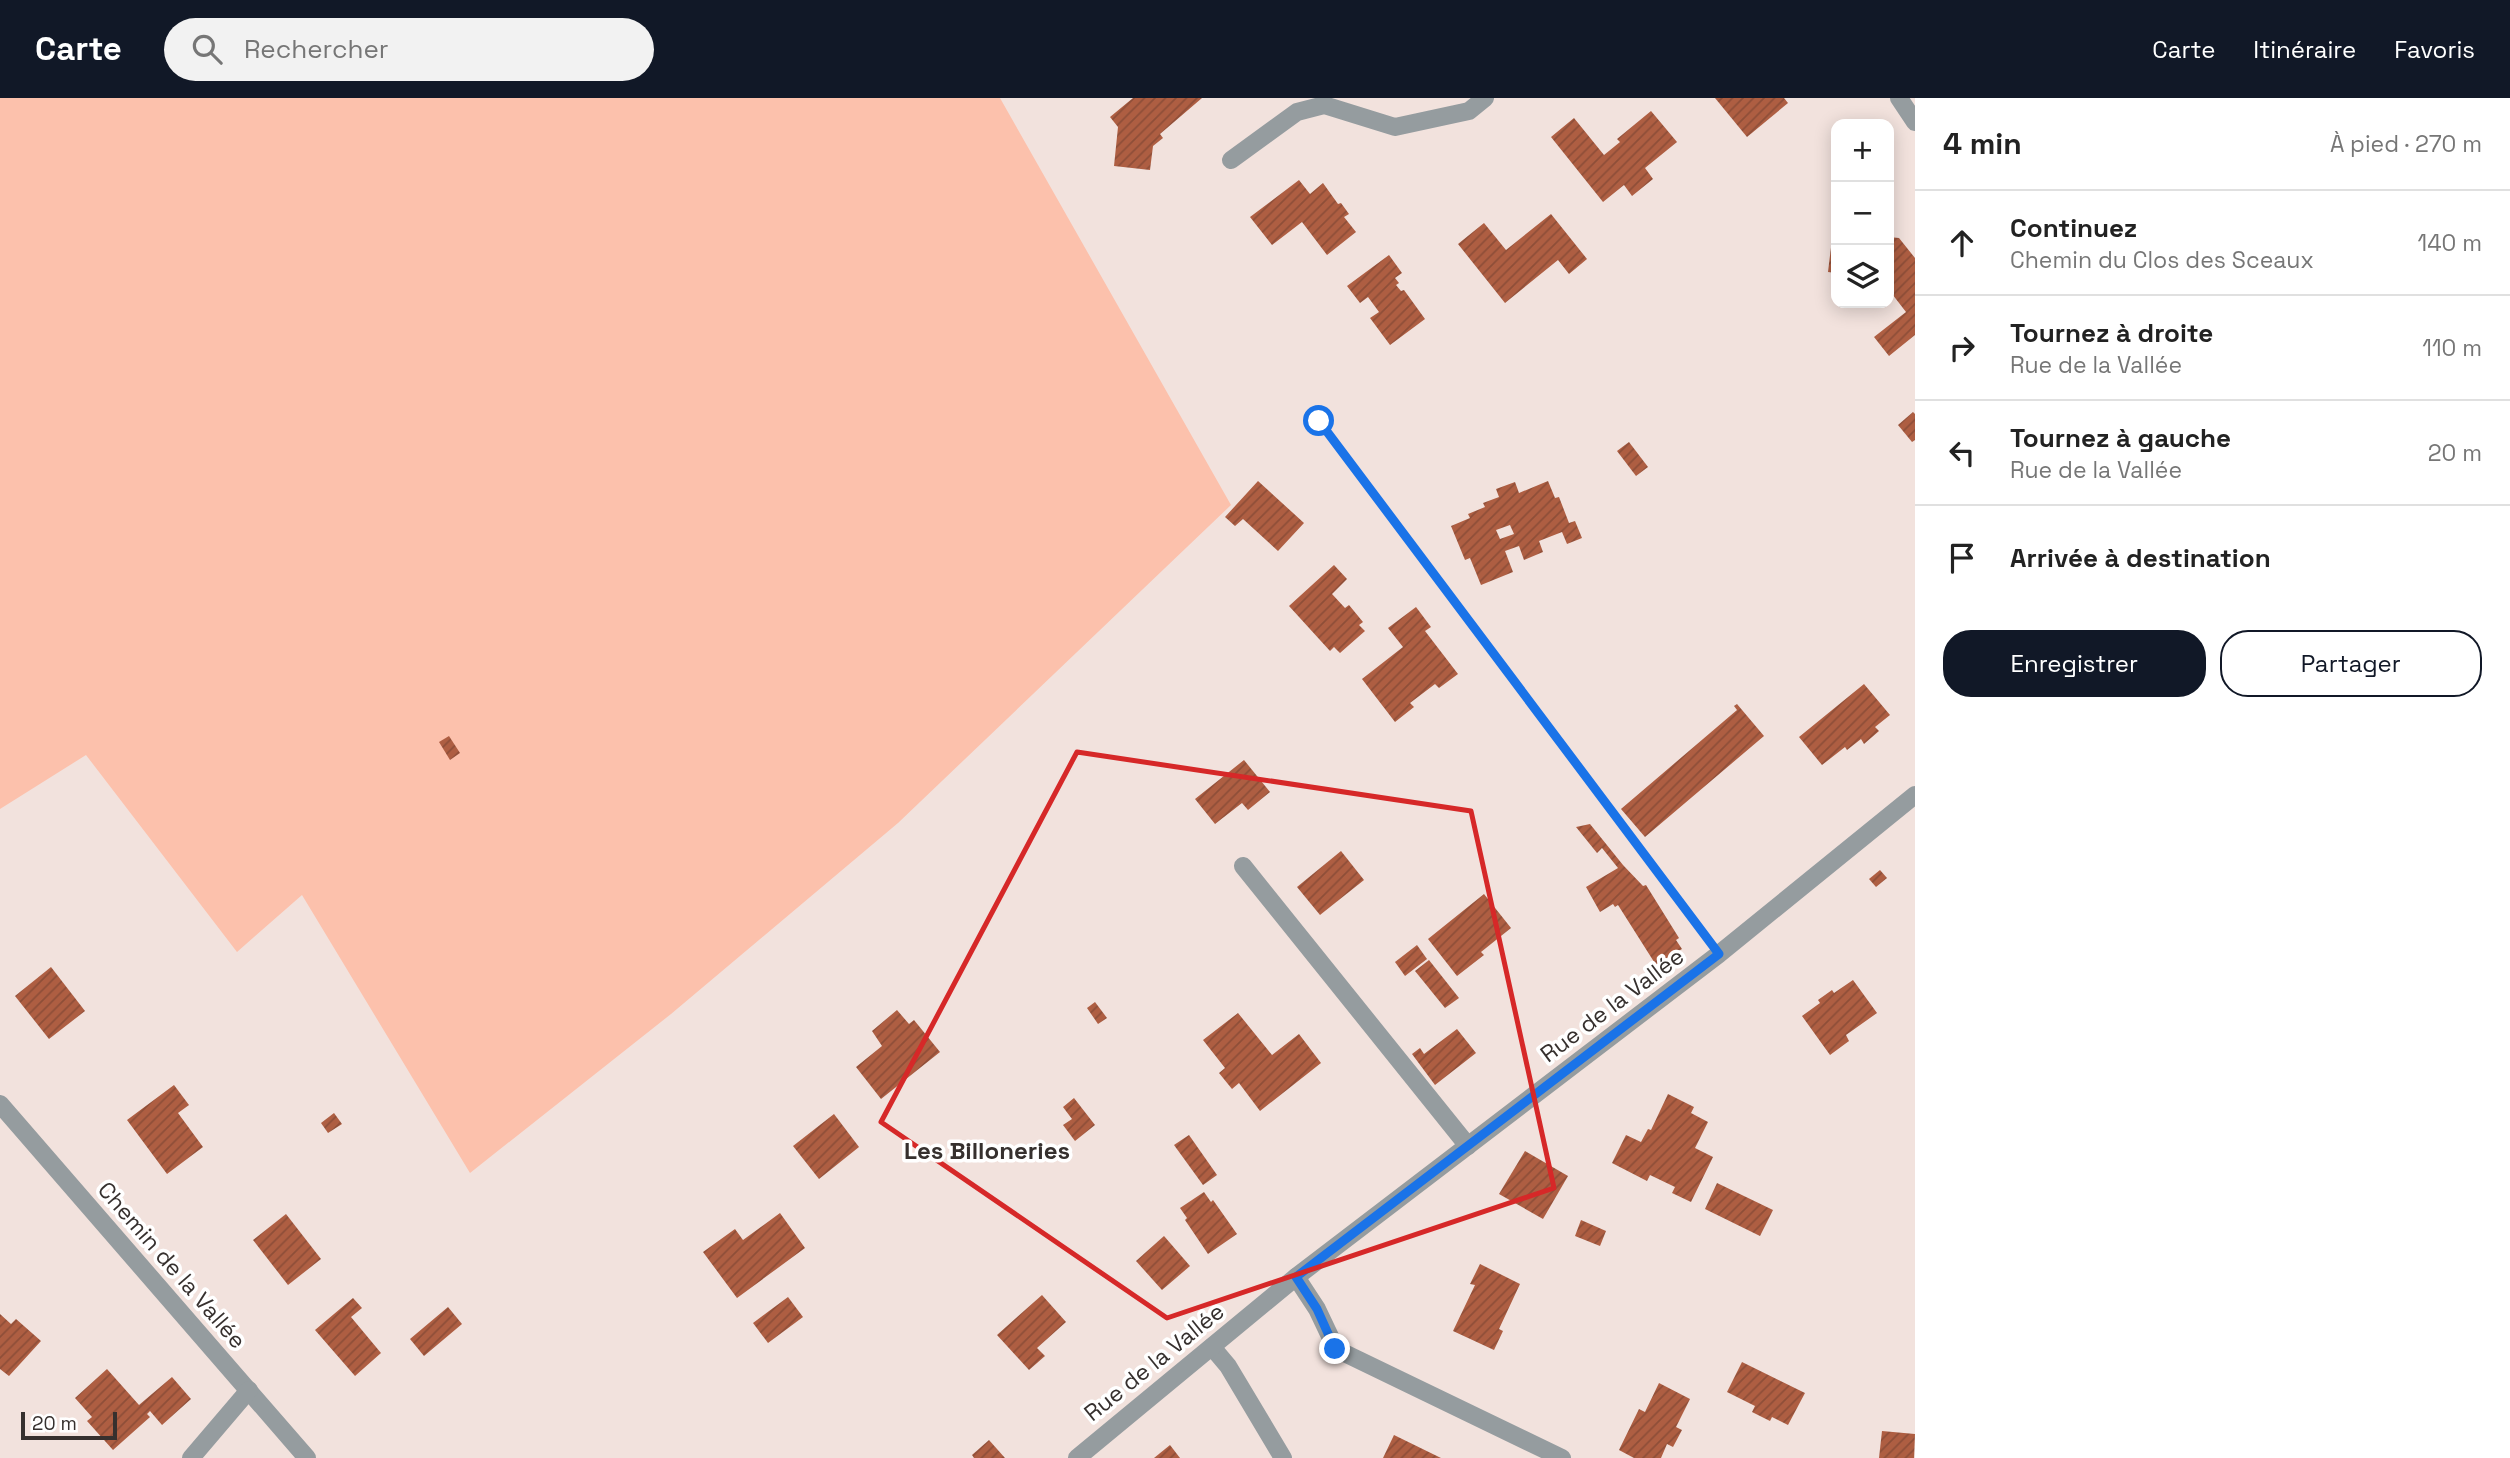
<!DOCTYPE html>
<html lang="fr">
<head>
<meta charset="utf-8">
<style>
  body { margin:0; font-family:"Space Grotesk",sans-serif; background:#f2f2f2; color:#222 }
  .controls { position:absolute; right:21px; top:21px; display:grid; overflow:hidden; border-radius:14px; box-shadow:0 4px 18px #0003 }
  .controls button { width:63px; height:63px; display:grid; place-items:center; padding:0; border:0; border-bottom:2px solid #e0e0e0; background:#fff; color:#222; font:35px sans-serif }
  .scale { position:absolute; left:21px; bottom:18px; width:96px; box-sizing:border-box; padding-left:7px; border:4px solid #36302e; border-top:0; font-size:19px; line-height:24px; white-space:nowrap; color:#36302e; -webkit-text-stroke:5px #fff; paint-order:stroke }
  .stop { position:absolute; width:21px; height:21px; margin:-16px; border:5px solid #1a73e8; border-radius:50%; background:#fff }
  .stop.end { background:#1a73e8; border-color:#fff; box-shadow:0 2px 7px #0008 }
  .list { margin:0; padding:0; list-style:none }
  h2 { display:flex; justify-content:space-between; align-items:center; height:91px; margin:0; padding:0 28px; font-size:30px }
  h2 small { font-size:23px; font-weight:400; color:#767676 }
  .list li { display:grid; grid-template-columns:46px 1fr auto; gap:21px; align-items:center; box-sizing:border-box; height:105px; padding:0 28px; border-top:2px solid #e0e0e0 }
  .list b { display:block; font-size:26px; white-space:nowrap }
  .list p { margin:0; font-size:23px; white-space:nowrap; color:#767676 }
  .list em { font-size:23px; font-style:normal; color:#767676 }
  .actions { display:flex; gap:14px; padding:21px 28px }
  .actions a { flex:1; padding:16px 0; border:2px solid #111827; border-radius:28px; text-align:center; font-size:24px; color:#111827 }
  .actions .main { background:#111827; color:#fff }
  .icon { flex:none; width:38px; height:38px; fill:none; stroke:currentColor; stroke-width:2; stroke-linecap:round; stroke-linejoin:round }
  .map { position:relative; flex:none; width:1915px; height:1360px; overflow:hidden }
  header { display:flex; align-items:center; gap:42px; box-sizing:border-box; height:98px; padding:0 35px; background:#111827; color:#fff }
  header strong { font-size:33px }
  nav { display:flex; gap:38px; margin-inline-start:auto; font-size:24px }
  .search { width:490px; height:63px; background:#f2f2f2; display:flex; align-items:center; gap:18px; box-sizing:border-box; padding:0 24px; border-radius:38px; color:#767676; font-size:26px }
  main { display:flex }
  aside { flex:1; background:#fff }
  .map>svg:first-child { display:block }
  .green { fill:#fcc1ac }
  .building { fill:url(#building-hatch); fill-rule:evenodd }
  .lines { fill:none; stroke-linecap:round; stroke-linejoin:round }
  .path { stroke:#a19592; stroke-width:4.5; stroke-dasharray:5 3.5; stroke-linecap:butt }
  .minor { stroke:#959c9f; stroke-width:18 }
  .route { stroke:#1a73e8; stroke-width:9 }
  .marked { fill:none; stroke:#d62828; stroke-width:5; stroke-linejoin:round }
  .labels { text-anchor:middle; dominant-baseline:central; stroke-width:7; stroke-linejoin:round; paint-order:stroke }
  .street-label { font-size:23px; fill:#36302e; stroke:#fff }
  .neighbourhood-label { font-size:24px; font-weight:bold; fill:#36302e; stroke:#fff }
</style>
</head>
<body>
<header>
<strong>Carte</strong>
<div class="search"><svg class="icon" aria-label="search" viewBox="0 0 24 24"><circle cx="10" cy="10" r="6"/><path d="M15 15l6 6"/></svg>Rechercher</div>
<nav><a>Carte</a><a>Itinéraire</a><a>Favoris</a></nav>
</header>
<main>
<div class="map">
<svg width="1915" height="1360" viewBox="0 0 1915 1360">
  <defs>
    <pattern id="building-hatch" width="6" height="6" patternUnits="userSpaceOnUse" patternTransform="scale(1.75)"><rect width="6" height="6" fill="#ae5e42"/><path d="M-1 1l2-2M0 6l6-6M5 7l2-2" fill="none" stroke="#8e4e38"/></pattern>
  </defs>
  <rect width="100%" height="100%" fill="#f2e2dd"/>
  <polygon class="green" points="0,0 1000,0 1231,407 898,725 671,916 470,1075 302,797 237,854 86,657 0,711"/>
  <g class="building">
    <polygon points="1133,0 1202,0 1160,36 1163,40 1153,48 1150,72 1114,68 1118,29 1110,19"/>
    <polygon points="1715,0 1784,0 1788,5 1747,39"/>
    <polygon points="1651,13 1677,44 1645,70 1653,81 1632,98 1624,87 1603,104 1551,39 1574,20 1604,57 1620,44 1617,41"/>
    <polygon points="1299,82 1310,96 1323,85 1338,106 1341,105 1349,116 1344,119 1356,134 1327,157 1302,124 1272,147 1250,119"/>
    <polygon points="1551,116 1587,161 1569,176 1558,162 1505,205 1458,146 1484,125 1506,152"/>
    <polygon points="1833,133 1836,133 1836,175 1828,174"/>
    <polygon points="1889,139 1899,140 1915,160 1915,237 1889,258 1874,239 1906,214 1889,192"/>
    <polygon points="1389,157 1402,175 1395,180 1399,185 1396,187 1401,193 1404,192 1425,221 1390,247 1370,220 1379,214 1368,199 1360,205 1347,188"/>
    <polygon points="1913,314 1915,316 1915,342 1912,344 1898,327"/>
    <polygon points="1629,344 1648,369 1636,378 1617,353"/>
    <polygon points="1258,383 1304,425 1278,453 1243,421 1235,428 1225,419"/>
    <path d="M1548,383L1555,400L1559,399L1569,425L1575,423L1582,440L1567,446L1562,434L1539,443L1543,454L1524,462L1519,448L1505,453L1513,474L1481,487L1470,460L1465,462L1451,428L1470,420L1468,416L1485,409L1483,405L1499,399L1496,391L1515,384L1519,395ZM1510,427L1514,436L1500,441L1496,432Z"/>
    <polygon points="1334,467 1347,481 1332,496 1345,510 1349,507 1363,524 1359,527 1365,533 1340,555 1334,549 1330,553 1289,508"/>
    <polygon points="1416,509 1431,529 1425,533 1458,576 1439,590 1435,586 1410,605 1414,609 1395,624 1362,581 1403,549 1388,530"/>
    <polygon points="1864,586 1890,617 1875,629 1879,633 1864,646 1861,641 1847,652 1845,649 1822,667 1799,639"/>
    <polygon points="1737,606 1764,638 1645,739 1621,711 1737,612 1734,608"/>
    <polygon points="449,638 460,655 450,662 439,644"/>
    <polygon points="1244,662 1270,694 1248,712 1242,705 1215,726 1195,701"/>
    <polygon points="1590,726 1623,767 1643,788 1646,787 1679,840 1676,842 1682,851 1656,867 1618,807 1615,809 1613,806 1600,814 1586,789 1618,770 1602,750 1597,755 1576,729"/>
    <polygon points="1341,753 1364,782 1320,817 1297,789"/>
    <polygon points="1880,772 1887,780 1876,789 1869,781"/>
    <polygon points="1484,796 1511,830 1481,854 1484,857 1457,878 1428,841"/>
    <polygon points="1417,847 1427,861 1405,878 1395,864"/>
    <polygon points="1429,862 1459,900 1445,910 1415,873"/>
    <polygon points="51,869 85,913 49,941 15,898"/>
    <polygon points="1853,882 1877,915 1846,937 1849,943 1830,957 1802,918 1820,905 1818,902 1832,892 1834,895"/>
    <polygon points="1095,904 1107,920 1098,926 1087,910"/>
    <polygon points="897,912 909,926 914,922 940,954 881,1001 856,969 882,948 872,933"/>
    <polygon points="1238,915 1272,957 1299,936 1321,965 1260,1013 1239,985 1232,991 1219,975 1225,970 1203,942"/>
    <polygon points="1457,931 1476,955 1435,987 1412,956 1420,950 1424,956"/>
    <polygon points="174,987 189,1007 178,1015 203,1049 167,1076 127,1022"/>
    <polygon points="1668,996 1694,1009 1691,1015 1708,1024 1695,1050 1713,1059 1691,1104 1672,1095 1675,1089 1650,1077 1647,1083 1612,1065 1626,1037 1641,1044 1648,1031 1651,1032"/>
    <polygon points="1074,1000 1095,1027 1075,1043 1063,1027 1072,1021 1063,1009"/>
    <polygon points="334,1015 342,1026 328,1035 321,1025"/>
    <polygon points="834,1016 859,1049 819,1081 793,1048"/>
    <polygon points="1189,1037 1217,1077 1203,1087 1174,1047"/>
    <polygon points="1525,1053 1568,1078 1543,1121 1499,1096"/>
    <polygon points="1717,1085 1773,1112 1760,1138 1705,1111"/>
    <polygon points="1204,1094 1211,1104 1213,1102 1237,1136 1208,1156 1185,1122 1187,1120 1180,1110"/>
    <polygon points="780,1115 805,1150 737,1200 703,1154 735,1131 743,1142"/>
    <polygon points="286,1116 321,1161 288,1187 253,1142"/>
    <polygon points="1581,1122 1606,1133 1600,1148 1575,1138"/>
    <polygon points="1164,1138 1190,1168 1162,1192 1136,1163"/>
    <polygon points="1480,1166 1520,1186 1499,1231 1503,1233 1494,1252 1453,1233 1475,1187 1470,1186"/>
    <polygon points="1042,1197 1066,1224 1037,1250 1045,1258 1029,1272 997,1237"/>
    <polygon points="788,1199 803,1219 768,1245 753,1225"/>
    <polygon points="353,1200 362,1210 351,1219 381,1255 355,1278 315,1232"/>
    <polygon points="448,1209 462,1226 424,1258 410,1241"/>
    <polygon points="0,1216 11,1226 16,1221 41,1243 9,1278 0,1271"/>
    <polygon points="1742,1264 1805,1295 1788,1327 1772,1319 1770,1323 1752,1314 1755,1308 1727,1294"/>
    <polygon points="107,1271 139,1307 172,1279 191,1301 162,1327 150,1313 147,1316 150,1319 113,1352 87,1323 92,1319 75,1300"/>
    <polygon points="1659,1285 1690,1301 1676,1329 1682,1332 1673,1349 1667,1346 1661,1360 1634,1360 1619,1352 1639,1311 1645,1314"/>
    <polygon points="1882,1333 1915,1336 1914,1360 1879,1360"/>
    <polygon points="1394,1337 1441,1360 1383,1360"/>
    <polygon points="989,1342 1005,1360 974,1360 972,1357"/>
    <polygon points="1170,1347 1180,1360 1154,1360"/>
  </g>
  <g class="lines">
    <polyline class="path" points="1319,323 1705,837"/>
    <g class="minor">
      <polyline points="1899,0 1915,24"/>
      <polyline points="1231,62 1297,14 1324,7 1395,29 1469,13 1485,0"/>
      <polyline points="1243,768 1468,1048"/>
      <polyline points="0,1006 307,1360"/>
      <polyline points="1296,1179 1317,1211 1336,1251 1562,1360"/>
      <polyline points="1212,1249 1228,1268 1283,1360"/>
      <polyline points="191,1360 249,1292"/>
      <polyline points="1077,1360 1296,1179 1719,856 1915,697"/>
    </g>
  </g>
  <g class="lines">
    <polyline class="route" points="1319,323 1719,856 1296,1179 1317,1211 1335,1251"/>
  </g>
  <path class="marked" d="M1077,654L1471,713L1554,1090L1167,1220L881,1024Z"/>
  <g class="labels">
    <g class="street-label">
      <text transform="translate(1612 907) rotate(-37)">Rue de la Vallée</text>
      <text transform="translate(172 1167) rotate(49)">Chemin de la Vallée</text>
      <text transform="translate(1154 1264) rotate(-39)">Rue de la Vallée</text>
    </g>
    <g class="neighbourhood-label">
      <text x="987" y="1052">Les Billoneries</text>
    </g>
  </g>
</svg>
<div class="controls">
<button>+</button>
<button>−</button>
<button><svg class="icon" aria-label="layers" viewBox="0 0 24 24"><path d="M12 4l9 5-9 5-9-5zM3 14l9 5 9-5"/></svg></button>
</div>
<div class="scale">20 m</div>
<div class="stop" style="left:1319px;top:323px"></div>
<div class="stop end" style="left:1335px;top:1251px"></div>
</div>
<aside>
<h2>4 min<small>À pied · 270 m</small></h2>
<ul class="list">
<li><svg class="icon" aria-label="ahead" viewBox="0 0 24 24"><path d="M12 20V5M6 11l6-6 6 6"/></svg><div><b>Continuez</b><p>Chemin du Clos des Sceaux</p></div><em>140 m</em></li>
<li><svg class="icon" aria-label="right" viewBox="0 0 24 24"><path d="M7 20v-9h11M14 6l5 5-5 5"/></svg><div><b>Tournez à droite</b><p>Rue de la Vallée</p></div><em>110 m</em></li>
<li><svg class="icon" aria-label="left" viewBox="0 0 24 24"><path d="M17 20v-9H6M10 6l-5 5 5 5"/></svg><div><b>Tournez à gauche</b><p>Rue de la Vallée</p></div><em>20 m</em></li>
<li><svg class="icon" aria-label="arrive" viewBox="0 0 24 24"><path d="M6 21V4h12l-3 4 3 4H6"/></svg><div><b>Arrivée à destination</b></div></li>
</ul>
<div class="actions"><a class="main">Enregistrer</a><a>Partager</a></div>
</aside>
</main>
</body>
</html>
